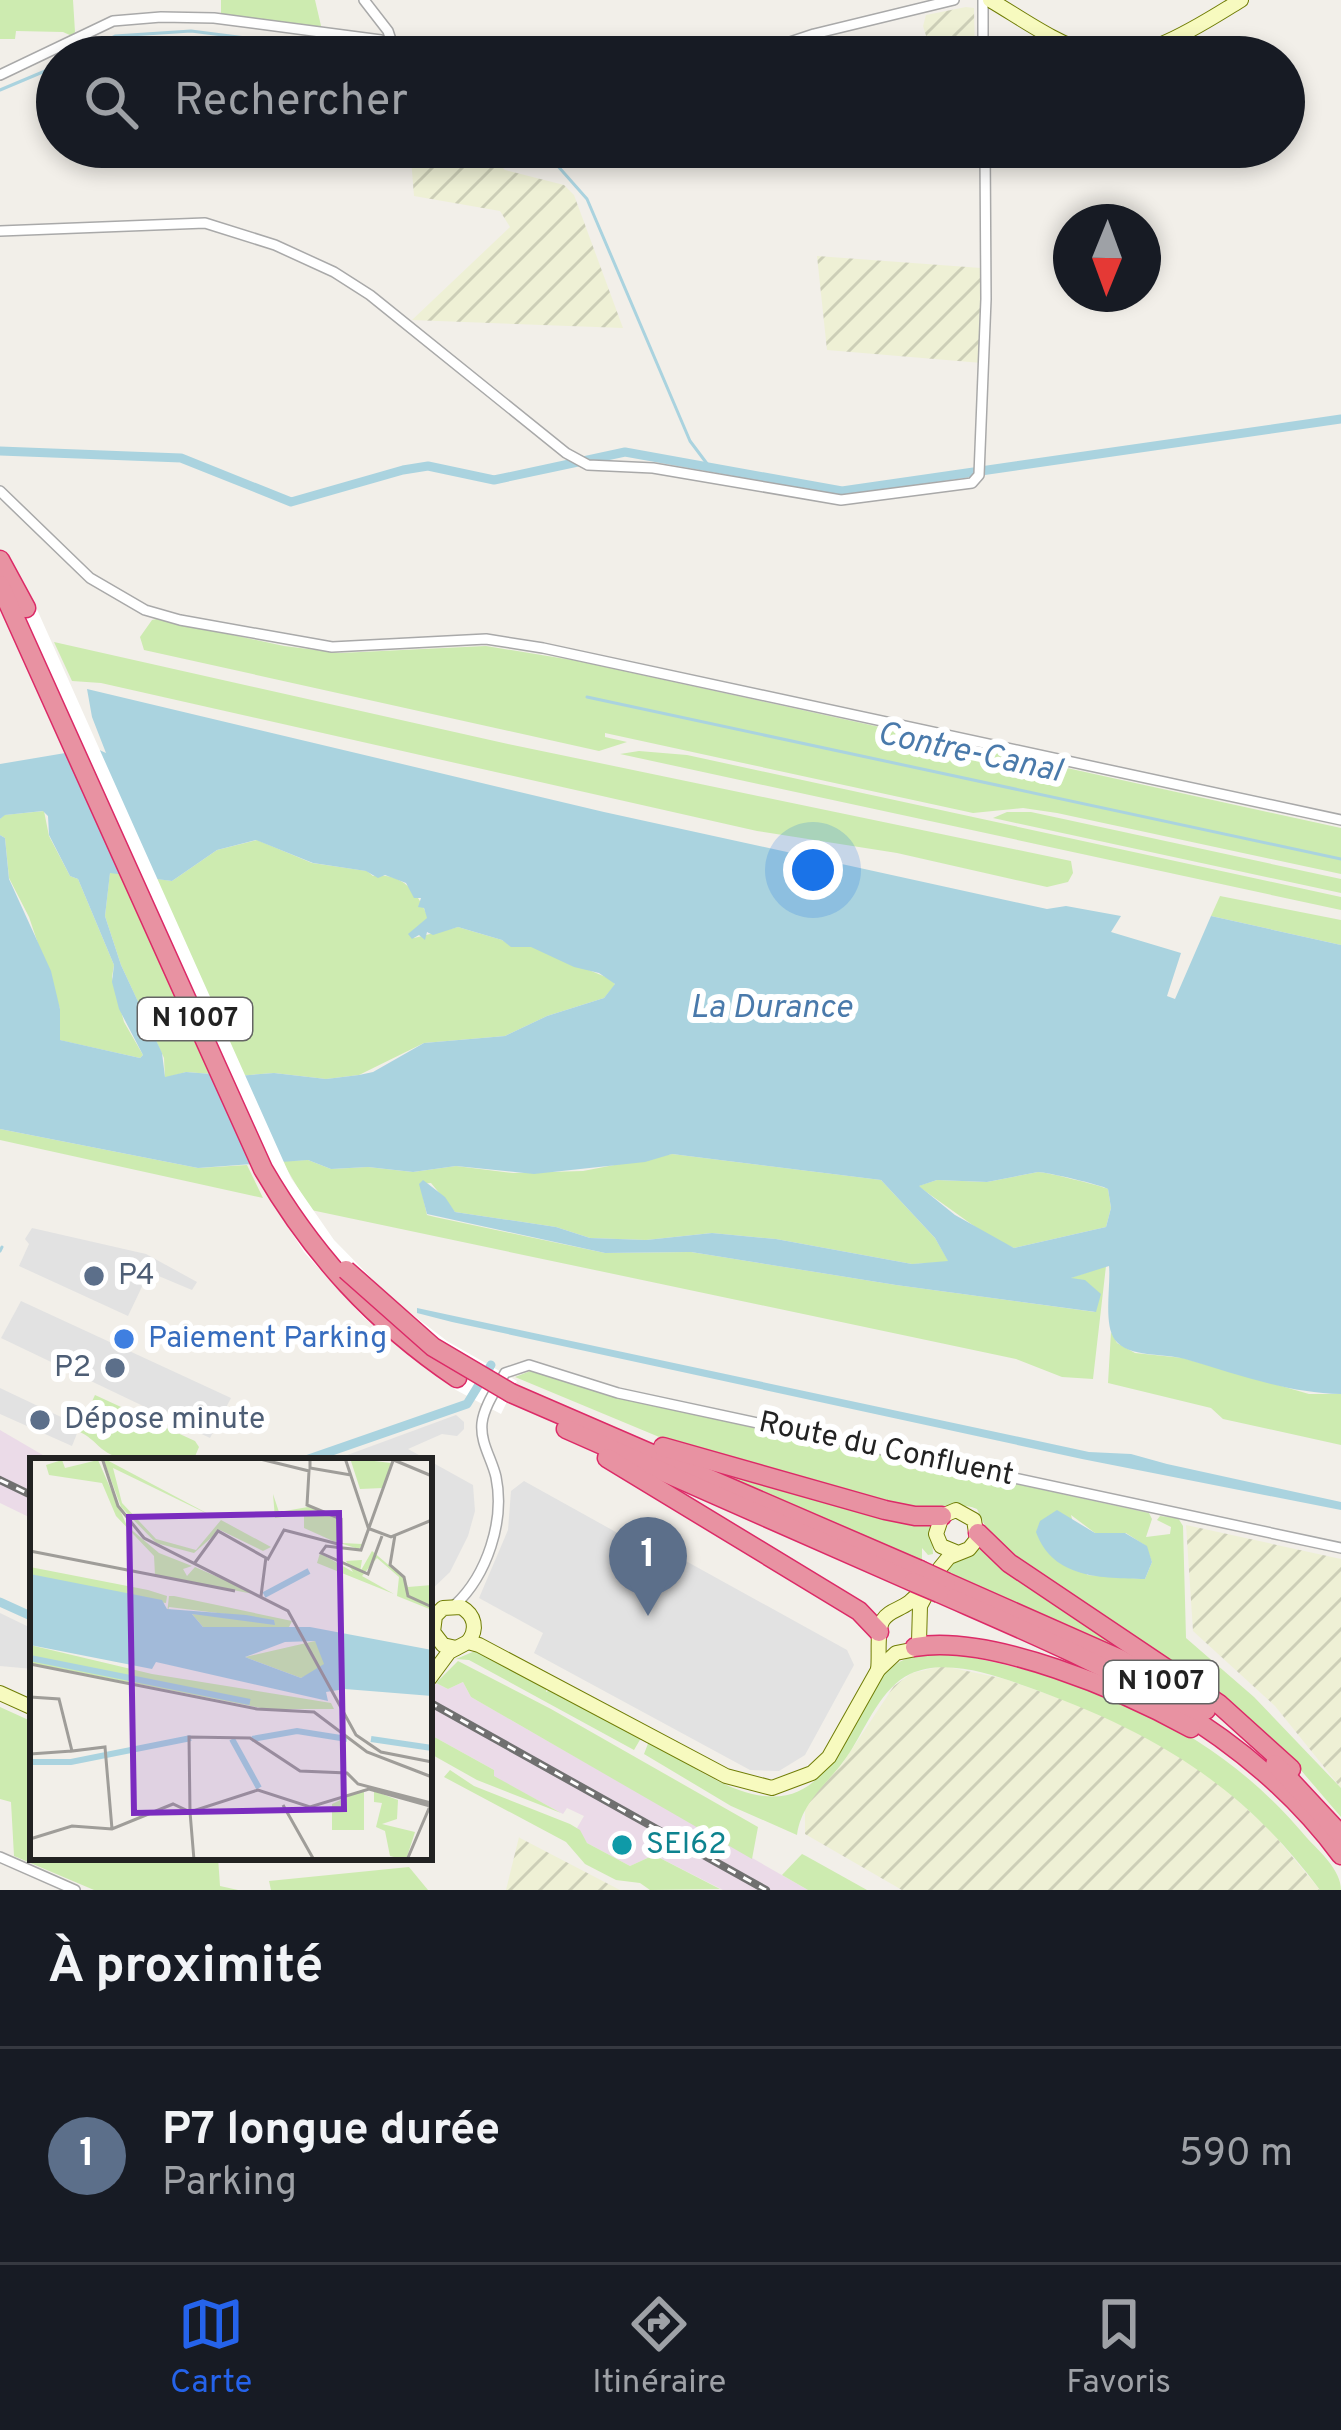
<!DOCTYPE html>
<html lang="fr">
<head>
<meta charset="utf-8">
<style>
  body { margin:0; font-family:Overpass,sans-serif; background:#242831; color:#f1f3f6 }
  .compass { position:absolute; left:1053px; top:204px; width:108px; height:108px; border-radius:50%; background:#171b24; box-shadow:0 6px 18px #0003; rotate:181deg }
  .you { position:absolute; left:813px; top:870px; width:42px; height:42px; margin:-30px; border:9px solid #fff; border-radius:50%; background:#1a73e8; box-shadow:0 0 0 18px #1a73e833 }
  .badge { display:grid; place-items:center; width:78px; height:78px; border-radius:50%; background:#2563eb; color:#fff; font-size:39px; font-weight:700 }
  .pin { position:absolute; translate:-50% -99px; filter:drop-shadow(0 3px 6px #0008) }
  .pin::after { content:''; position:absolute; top:63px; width:42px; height:36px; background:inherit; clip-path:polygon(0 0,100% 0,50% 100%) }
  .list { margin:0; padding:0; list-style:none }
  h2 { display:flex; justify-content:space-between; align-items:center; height:156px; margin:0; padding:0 48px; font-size:51px }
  h2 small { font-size:39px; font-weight:400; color:#9ea1a6 }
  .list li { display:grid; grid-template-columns:78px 1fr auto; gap:36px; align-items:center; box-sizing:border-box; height:216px; padding:0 48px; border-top:3px solid #363941 }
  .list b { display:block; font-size:45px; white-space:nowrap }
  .list p { margin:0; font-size:39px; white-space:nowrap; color:#9ea1a6 }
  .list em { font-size:39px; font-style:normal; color:#9ea1a6 }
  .icon { flex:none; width:66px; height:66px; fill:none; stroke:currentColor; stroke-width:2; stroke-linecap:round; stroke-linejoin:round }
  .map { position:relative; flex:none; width:1341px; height:1890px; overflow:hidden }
  .search { position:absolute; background:#171b24; box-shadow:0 6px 18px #0003; left:36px; right:36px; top:36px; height:132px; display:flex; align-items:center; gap:30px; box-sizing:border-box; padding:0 42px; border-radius:66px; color:#9ea1a6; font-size:45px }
  .sheet { height:372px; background:#171b24 }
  nav { display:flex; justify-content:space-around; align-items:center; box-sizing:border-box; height:168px; border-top:3px solid #363941; background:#171b24; font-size:33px; color:#9ea1a6 }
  nav a { display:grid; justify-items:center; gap:6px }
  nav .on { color:#2563eb }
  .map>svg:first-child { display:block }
  .industrial { fill:#ebdbe8 }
  .farmland { fill:url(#farmland-furrows) }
  .grass { fill:#cdebb0; fill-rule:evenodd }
  .parking { fill:#e2e2e2 }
  .water { fill:#aad3df; fill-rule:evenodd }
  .pier { fill:#fff }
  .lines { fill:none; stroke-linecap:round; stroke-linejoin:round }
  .stream { stroke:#aad3df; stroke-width:3 }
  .canal { stroke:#aad3df; stroke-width:9 }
  .street-casing { stroke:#a9a9a9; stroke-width:12 }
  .secondary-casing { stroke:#707d05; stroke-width:16 }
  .highway-casing { stroke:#dc2a67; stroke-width:21 }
  .street { stroke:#fff; stroke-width:9 }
  .secondary { stroke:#f7fabf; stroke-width:14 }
  .highway { stroke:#e892a2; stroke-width:18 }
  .rail-casing { stroke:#707070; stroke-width:8 }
  .rail { stroke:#fff; stroke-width:3; stroke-dasharray:9; stroke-linecap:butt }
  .highway-bridge-casing { stroke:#dc2a67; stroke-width:21; stroke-linecap:butt }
  .highway-bridge { stroke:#e892a2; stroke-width:18 }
  .service-dot { fill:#5c6f8a; stroke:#fff; stroke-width:4.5 }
  .shop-dot { fill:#3f7fe0; stroke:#fff; stroke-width:4.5 }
  .culture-dot { fill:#0f9aa8; stroke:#fff; stroke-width:4.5 }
  .labels { text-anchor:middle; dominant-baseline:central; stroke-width:12; stroke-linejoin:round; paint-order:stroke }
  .shield { fill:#fff; stroke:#646464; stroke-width:3 }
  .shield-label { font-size:27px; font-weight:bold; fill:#222 }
  .service-label { font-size:30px; fill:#4e5e75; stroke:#fff; text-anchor:start }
  .shop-label { font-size:30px; fill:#366cbe; stroke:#fff; text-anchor:start }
  .street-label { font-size:30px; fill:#222; stroke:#fff }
  .culture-label { font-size:30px; fill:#0d838f; stroke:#fff; text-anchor:start }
  .water-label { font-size:33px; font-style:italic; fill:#4a7aab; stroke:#fff }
  .inset-river { fill:none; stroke:#aad3df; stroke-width:6 }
  .inset-road { fill:none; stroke:#9f9d99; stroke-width:3 }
  .view { fill:#7b2cbf; fill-opacity:0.15; stroke:#7b2cbf; stroke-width:6 }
  .inset-edge { fill:none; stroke:#222; stroke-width:6 }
</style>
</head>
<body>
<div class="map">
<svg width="1341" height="1890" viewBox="0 0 1341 1890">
  <defs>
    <pattern id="farmland-furrows" width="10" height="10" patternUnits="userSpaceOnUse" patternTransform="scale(3)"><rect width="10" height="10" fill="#eef0d5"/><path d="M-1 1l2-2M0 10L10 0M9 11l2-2" fill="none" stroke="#ccceb7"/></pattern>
  </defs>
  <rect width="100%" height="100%" fill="#f2efe9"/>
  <g class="industrial">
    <polygon points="0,1430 53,1461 33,1461 33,1519 0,1503"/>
    <polygon points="463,1682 471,1697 808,1890 723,1890 654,1855 630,1866 587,1843 577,1828 584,1816 567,1808 563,1814 493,1776 494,1770 429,1734 429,1696 436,1683 448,1689"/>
  </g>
  <g class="farmland">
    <polygon points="966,7 974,8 975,57 926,57 929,45 923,26 926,15"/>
    <polygon points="410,147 481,147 505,170 564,185 574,195 623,328 412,320 510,227 500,211 414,196"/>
    <polygon points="817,256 981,268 982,363 827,350"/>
    <polygon points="1186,1525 1341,1559 1341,1788 1275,1706 1193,1631"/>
    <polygon points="943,1666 1005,1679 1064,1700 1117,1720 1168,1748 1215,1780 1270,1830 1320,1890 902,1890 805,1834 805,1804 842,1764 894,1686 912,1673"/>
    <polygon points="519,1837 520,1838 620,1890 506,1890"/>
  </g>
  <g class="grass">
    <polygon points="0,0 73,0 75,32 72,36 63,32 16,31 15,39 0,39"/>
    <polygon points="221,0 315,0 322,30 221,14"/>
    <polygon points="157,619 284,646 340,653 486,646 578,661 1341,828 1341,874 1057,813 1023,808 973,813 605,733 605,737 627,742 599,751 144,650 140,637 152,620"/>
    <polygon points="54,642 508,744 1071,861 1073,873 1068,882 1047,887 897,853 757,831 101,683 72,681"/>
    <polygon points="639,751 687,755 1341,897 1341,910 620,754"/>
    <polygon points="44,811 49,836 70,876 78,879 114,965 112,977 124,1022 143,1055 140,1058 59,1040 60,1009 29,917 9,878 5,838 0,835 0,819 4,815"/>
    <polygon points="1007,812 1031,812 1341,879 1341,893 993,818"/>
    <path d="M257,840L312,863L367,871L373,876C403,872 419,894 428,918L411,936L414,938L458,927L502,940L513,947L531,946L613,980L615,985L604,998L547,1016L505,1036L424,1043L359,1075L326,1079L274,1073L237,1076L186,1072L165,1078L164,1058L121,965L105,916L110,872L172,881L217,850Z"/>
    <polygon points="1220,896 1341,920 1341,945 1211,916"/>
    <polygon points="0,1129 198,1168 247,1165 263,1198 0,1140"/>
    <polygon points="672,1154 881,1180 935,1238 949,1262 912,1264 776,1239 712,1233 646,1240 590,1238 556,1227 455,1212 431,1183 420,1184 427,1215 435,1217 605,1253 691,1252 896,1285 1095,1312 1070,1278 1106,1266 1093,1379 1062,1377 1016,1359 311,1210 282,1161 308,1160 331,1169 368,1167 413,1172 456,1166 513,1173 583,1171"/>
    <path d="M1038,1172C1046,1172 1102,1186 1108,1189L1111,1208L1106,1227L1014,1248L988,1236L918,1186L937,1180L987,1182Z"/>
    <polygon points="1111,1332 1117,1343 1135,1353 1183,1358 1309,1394 1341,1394 1341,1445 1223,1419 1211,1408 1108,1383"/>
    <path d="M533,1370L616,1397L1149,1513L1152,1519L1146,1537L1170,1534L1171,1527L1157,1520L1160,1516L1178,1518L1183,1526L1186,1638L1254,1697L1341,1788V1817L1293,1761L1003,1550L987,1530L977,1509C954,1500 941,1512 918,1510L676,1444L515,1377ZM1071,1515L1095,1533H1126L1146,1546L1152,1562L1145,1579L1087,1575Z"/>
    <path d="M95,1395L195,1441L199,1447L193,1461C165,1461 126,1468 102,1449C93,1441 89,1436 78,1431Z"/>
    <polygon points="701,1467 931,1521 933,1554 928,1555 922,1548 922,1561"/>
    <polygon points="982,1545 1146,1660 944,1571 949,1564"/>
    <polygon points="475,1651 547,1687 546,1692 552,1689 641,1738 634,1750 469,1660 456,1659"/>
    <path d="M940,1651C1088,1679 1207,1719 1307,1838C1320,1852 1341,1870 1341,1890H1320C1240,1782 1149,1730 1025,1686C992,1674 945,1658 910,1674C882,1687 866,1727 850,1752C831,1782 802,1799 797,1835L731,1806L644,1754L649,1741C678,1757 708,1779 739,1790C840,1826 842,1705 896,1664C908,1656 926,1653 940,1651Z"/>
    <polygon points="458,1661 551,1709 758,1827 752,1859 471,1697 463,1682 448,1689 436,1683"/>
    <polygon points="0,1707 33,1722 33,1857 218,1857 220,1886 238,1890 94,1890 14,1856 11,1802 0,1799"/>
    <polygon points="429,1734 494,1770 494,1776 561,1813 477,1780 429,1753"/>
    <polygon points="450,1770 474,1786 570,1824 580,1830 587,1843 630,1866 654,1855 720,1889 650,1890 640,1883 616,1880 585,1864 566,1842 444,1777"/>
    <polygon points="802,1854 806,1856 867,1890 808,1890 782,1875"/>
    <polygon points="409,1867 428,1890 271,1890 269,1881"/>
  </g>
  <g class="parking">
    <polygon points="32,1228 146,1254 197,1282 192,1290 149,1272 128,1316 19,1266 29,1244 25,1239"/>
    <polygon points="21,1301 231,1398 210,1438 1,1338"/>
    <polygon points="0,1388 80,1426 72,1446 0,1414"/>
    <polygon points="456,1415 464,1422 464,1429 457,1436 442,1434 408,1449 473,1485 475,1511 468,1536 450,1572 429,1592 429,1461 331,1461"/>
    <polygon points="524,1481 623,1536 628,1529 847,1650 854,1665 805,1755 779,1771 750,1770 534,1653 543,1633 479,1598 508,1530 511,1491"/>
    <polygon points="0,1613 33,1629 33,1669 0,1666"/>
  </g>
  <g class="water">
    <path d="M87,689L604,812L1047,909L1066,906L1121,916L1111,932L1181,953L1167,996L1175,999L1211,916L1341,945V1394C1287,1393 1237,1374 1185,1359C1164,1353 1129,1358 1115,1340C1103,1324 1111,1285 1109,1266L1071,1278L1085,1280L1101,1294L1096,1312L896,1285L691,1252L605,1253L427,1214L419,1184L423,1180L445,1197L455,1212L556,1227L590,1238L646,1240L712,1233L776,1239L912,1264L948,1261L935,1238L881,1180L672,1154L645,1162L534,1174L456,1166L413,1172L368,1167L331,1169L308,1160L198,1168L0,1129V835L5,838L9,879L51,971L60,1009V1040L140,1058L143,1055L119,1009L112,982L114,965L78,879L70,876L49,835L48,816L43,811L5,815L0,819V764L95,748L106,753L92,717ZM256,840L313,863L366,871L378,878L385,875L406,883L414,898H421L418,907L424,908L427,918L408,934L412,939L419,935L425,940L427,932L433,935L458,927L502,940L511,947H531L574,967L599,973L615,984L604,998L547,1016L505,1036L424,1043L373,1072L359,1075L326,1079L274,1073L237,1076L186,1072L165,1077L162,1053L121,965L105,916L110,873L172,881L217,850ZM1038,1172C1046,1172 1102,1185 1108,1189L1111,1208L1106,1227L1014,1248L955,1215L919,1186L937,1180L987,1182Z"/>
    <polygon points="417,1308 1089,1452 1131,1454 1167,1464 1341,1502 1341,1510 1082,1459 452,1322 417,1313"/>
    <path d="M1057,1510L1095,1533H1125L1147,1546L1152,1562L1145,1579C1102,1578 1053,1579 1036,1532L1040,1521Z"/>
  </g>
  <polygon class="pier" points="31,596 291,1178 334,1240 392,1299 447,1341 517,1381 501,1414 456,1390 364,1318 304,1252 263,1188 4,608"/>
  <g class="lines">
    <g class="stream">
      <polyline points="75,57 115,36 191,31 396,57"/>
      <polyline points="0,90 57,66"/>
      <polyline points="541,147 587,199 690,441 711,469"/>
      <polyline points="587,697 1341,859"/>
      <polyline points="0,1251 2,1247"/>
    </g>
    <g class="canal">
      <polyline points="0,451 181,458 291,502 403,470 428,466 494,480 625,452 842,491 1341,419"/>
      <polyline points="303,1461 467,1404 491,1365"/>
      <polyline points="0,1602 33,1617"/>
    </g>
    <g class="street-casing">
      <g id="street">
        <polyline points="364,0 388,31 392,43"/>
        <polyline points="745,57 814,34 954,0"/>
        <polyline points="983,57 983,0"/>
        <polyline points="0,75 113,21 161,17 214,18 381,40 433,57"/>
        <polyline points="0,231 205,223 275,245 334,272 370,295 566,453 588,465 653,468 841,500 972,483 979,475 986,299 985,147"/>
        <polyline points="0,491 90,578 145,610 180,620 332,647 486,639 543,648 1341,820"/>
        <path d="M455,1605C487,1575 505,1521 496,1477C492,1459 480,1443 482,1423C484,1406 497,1388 505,1373L529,1365L618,1393L1341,1548"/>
        <polyline points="0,1857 75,1890"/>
      </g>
    </g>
    <g class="secondary-casing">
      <g id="secondary">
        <path d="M990,0C1021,18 1056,44 1091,53C1143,65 1198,26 1241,0"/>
        <path d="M456,1648L443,1645L433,1632L435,1616L443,1608L461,1607C475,1615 478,1629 468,1642"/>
        <path d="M878,1670C880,1656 876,1631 883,1620C891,1607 908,1611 921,1589"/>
        <polyline points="429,1679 449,1652 468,1642 479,1645 726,1776 772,1788 812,1773 829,1757 878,1670 896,1653 911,1650 919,1642 920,1606 940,1568 949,1557 969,1549 977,1539 974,1520 956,1510 942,1516 936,1534 941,1546 958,1553"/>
        <polyline points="0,1693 33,1708"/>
      </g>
    </g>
    <g class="highway-casing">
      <g id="highway">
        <polyline points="0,560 26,608"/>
        <path d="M0,585L263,1169C313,1255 374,1322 457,1378"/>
        <polyline points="511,1393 920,1570"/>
        <polyline points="566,1429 913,1582"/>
        <polyline points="663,1447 885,1510 915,1516 942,1516"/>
        <polyline points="607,1458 859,1611 879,1632"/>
        <polyline points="978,1533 1009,1563 1219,1704 1291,1769"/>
        <polyline points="946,1582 1120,1659 1206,1710"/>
        <path d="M939,1593C1089,1659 1241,1719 1341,1855"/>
        <path d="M915,1647C991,1634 1124,1691 1191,1728"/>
        <polyline points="1275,1764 1341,1835"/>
      </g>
    </g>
    <use href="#street" class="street"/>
    <use href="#secondary" class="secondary"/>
    <use href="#highway" class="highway"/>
    <g class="rail-casing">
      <g id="rail">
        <polyline points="0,1480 33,1496"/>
        <polyline points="429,1702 766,1890"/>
      </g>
    </g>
    <use href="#rail" class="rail"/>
    <g class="highway-bridge-casing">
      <g id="highway-bridge">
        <polyline points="346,1270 433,1347 511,1393"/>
        <polyline points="920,1570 946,1582"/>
        <polyline points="913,1582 939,1593"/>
      </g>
    </g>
    <use href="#highway-bridge" class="highway-bridge"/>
  </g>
  <g class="service-dot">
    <circle cx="94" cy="1276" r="12"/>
    <circle cx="115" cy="1368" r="12"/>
    <circle cx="40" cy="1420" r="12"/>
  </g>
  <circle class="shop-dot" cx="124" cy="1339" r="12"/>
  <circle class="culture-dot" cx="622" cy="1845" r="12"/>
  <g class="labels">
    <g class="shield">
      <rect x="138" y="998" width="114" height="42" rx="9"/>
      <rect x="1104" y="1661" width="114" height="42" rx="9"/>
    </g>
    <g class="shield-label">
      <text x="195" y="1019">N 1007</text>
      <text x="1161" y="1682">N 1007</text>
    </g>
    <g class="service-label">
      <text x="118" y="1276">P4</text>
      <text x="91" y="1368" text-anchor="end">P2</text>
      <text x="64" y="1420">Dépose minute</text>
    </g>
    <g class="shop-label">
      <text x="148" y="1339">Paiement Parking</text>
    </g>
    <g class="street-label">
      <text transform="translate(886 1450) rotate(12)">Route du Confluent</text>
    </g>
    <g class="culture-label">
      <text x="646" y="1845">SEI62</text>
    </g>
    <g class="water-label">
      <text transform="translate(969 754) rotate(12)">Contre-Canal</text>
      <text x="771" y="1009">La Durance</text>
    </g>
  </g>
  <g transform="translate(30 1458)">
    <rect width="402" height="402" fill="#f2efe9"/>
    <path d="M73,0L186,60L83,10L92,45L126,81L166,92L191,62L241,89L233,93L190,72L164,95L126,85L91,49ZM320,0L361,5L353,30L330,31ZM32,2L35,10L68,2L97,68L129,95L162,108L153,111L157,118L165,109L229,137L125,117L124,98L86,58L72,25L19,17L16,7ZM243,36L249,54L278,49L307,60L312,85L332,86L329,91L303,83L274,70V56L245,60ZM342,93L374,120L378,129L402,127V152L367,138L369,119L347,100L332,118L364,136L287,105L290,95L323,114L316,103L332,102L330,114ZM0,109L118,132L137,138L136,145L76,137L0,116ZM139,138H144L262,163L259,169H173L162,156L229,160L139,149L137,156ZM285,183L294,197L289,186L302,188L311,223L296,208L271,220L215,199ZM0,187L122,216L301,245L304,251H236L0,205ZM334,331V372H302V346ZM344,333L368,342L367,361L352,366L385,374L376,402L360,398L355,373L346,369L352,345L344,344Z" fill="#cdebb0"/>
    <path d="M0,116L132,142L137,151L216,157L244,162L245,167L162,156L173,169H280L402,192V238L315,231L296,234L298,243L126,204L122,211L0,187ZM285,183L294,206L271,220L215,199L255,184Z" fill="#aad3df" fill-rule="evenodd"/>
    <path class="inset-river" d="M234,137L279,113M0,200L220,244M202,281L229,330M222,281L267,273L317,281M341,281L402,290M0,304H41L161,280"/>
    <path class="inset-road" d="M72,0L88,48L114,80L258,153L326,277L351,294L402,304M226,0L279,13L277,47L311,61V86M280,0V10L321,17M315,0L339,72M359,0L402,18M340,71L361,79L402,62M365,77L360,107L374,119L378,138L402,149M352,78L338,116L291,95L296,88L331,92L364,0M0,93L205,133M164,106L188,73L238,101L254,72L308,86M231,138L236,99M0,206L227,251L284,254L337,294L402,319M0,239L29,241L42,293L75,289L82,371M0,296L42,293M253,347L284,402M400,348L339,331L280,349L228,332L160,354L159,279L220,280L270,313L317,315L328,326L401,345M0,381L42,368L82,371L143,346L160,354L164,402M377,402L400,348"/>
    <path class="view" d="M309,55L314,351L104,355L99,59Z"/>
    <rect width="402" height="402" class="inset-edge"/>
  </g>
</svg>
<svg class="compass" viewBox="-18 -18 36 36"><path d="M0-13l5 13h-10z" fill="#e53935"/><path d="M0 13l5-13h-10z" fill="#9ea1a6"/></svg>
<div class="you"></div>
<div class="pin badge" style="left:648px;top:1616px;background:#5c6f8a">1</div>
<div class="search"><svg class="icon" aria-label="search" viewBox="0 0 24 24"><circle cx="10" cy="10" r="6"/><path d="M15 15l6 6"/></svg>Rechercher</div>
</div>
<section class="sheet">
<h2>À proximité<small></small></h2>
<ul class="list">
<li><span class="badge" style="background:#5c6f8a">1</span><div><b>P7 longue durée</b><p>Parking</p></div><em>590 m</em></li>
</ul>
</section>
<nav>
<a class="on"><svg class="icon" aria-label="map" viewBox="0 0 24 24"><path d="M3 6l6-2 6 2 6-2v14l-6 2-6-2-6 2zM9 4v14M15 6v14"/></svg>Carte</a>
<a><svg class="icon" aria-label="directions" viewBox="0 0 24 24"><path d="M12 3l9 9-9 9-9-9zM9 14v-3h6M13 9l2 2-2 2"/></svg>Itinéraire</a>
<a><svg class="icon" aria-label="saved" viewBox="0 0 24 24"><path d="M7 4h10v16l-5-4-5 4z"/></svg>Favoris</a>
</nav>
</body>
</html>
